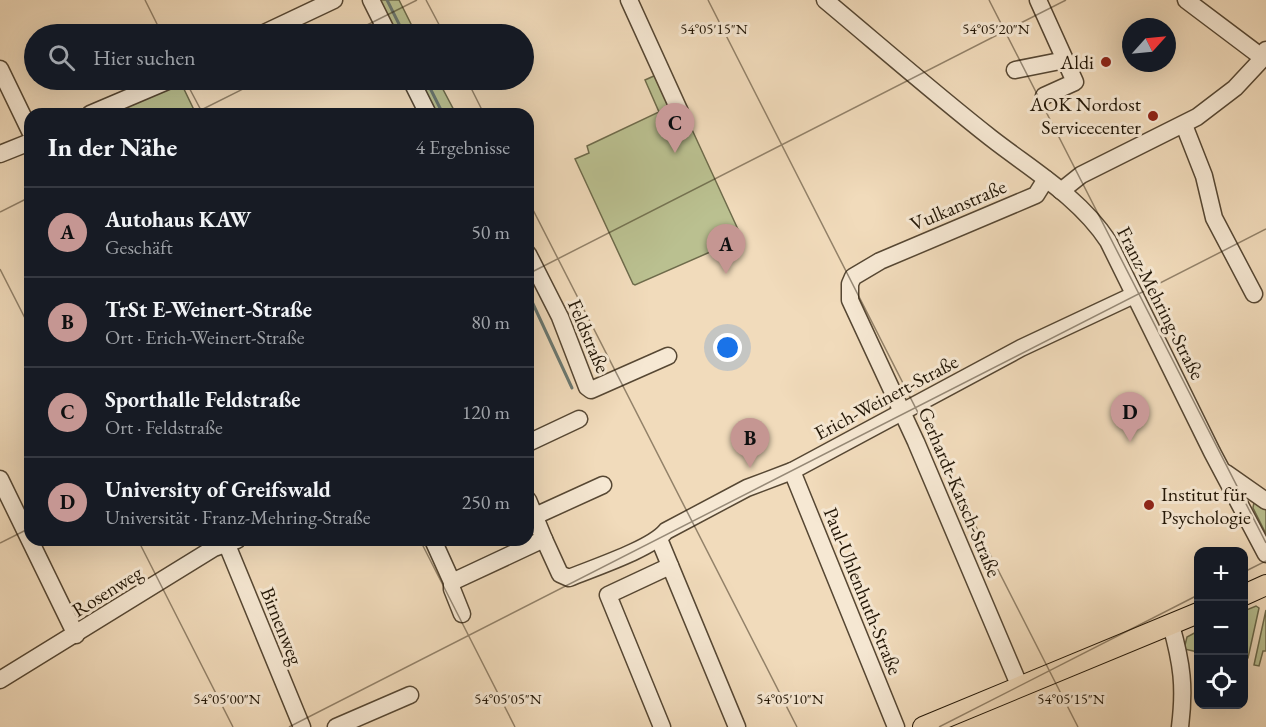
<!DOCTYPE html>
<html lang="de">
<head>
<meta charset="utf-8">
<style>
  body { margin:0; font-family:"EB Garamond",serif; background:#20242c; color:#f1f3f6 }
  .controls { position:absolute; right:18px; bottom:18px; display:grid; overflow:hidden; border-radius:12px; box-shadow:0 6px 24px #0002 }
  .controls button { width:54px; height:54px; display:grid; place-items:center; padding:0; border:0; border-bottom:2px solid #363941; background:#171b24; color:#f1f3f6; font:30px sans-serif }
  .compass { position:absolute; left:1122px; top:18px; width:54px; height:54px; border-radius:50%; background:#171b24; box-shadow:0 6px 24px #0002; rotate:63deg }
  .you { position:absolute; left:728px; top:348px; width:21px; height:21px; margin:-15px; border:4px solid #fff; border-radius:50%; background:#1a73e8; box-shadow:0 0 0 9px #1a73e833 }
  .badge { display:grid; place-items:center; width:39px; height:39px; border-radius:50%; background:#c59692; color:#111; font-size:20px; font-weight:700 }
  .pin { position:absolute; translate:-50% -50px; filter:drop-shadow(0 2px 3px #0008) }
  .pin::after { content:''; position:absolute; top:32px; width:21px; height:18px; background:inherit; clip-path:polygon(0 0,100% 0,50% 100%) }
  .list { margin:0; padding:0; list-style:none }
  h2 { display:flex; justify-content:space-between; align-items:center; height:78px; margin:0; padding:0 24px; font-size:26px }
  h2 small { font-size:20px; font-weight:400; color:#9ea1a6 }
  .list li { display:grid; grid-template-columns:39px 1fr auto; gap:18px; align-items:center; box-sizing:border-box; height:90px; padding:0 24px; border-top:2px solid #363941 }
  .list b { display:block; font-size:22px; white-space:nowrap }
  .list p { margin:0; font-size:20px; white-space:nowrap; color:#9ea1a6 }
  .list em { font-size:20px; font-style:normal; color:#9ea1a6 }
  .icon { flex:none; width:33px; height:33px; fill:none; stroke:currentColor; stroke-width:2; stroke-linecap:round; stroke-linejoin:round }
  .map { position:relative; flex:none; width:1266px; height:727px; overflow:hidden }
  .search { position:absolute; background:#171b24; box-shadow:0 6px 24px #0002; left:24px; top:24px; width:510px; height:66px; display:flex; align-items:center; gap:15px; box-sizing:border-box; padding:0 21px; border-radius:33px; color:#9ea1a6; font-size:22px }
  .panel { position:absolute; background:#171b24; box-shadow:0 6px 24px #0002; left:24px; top:108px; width:510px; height:438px; border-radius:18px }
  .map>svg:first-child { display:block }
  .green { fill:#bac090; stroke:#6e6b4b; stroke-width:1.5 }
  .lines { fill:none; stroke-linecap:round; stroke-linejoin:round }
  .stream { stroke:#6b7870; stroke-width:3 }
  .minor-casing { stroke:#564733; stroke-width:19 }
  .major-casing { stroke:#221606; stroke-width:22 }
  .minor { stroke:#f6e8d3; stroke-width:16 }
  .major { stroke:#f1dbbb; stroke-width:20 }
  .ticks { fill:none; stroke:#221606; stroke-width:1.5; stroke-opacity:0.45 }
  .poi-dot { fill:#8f2418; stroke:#f6e8d3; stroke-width:2 }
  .labels { text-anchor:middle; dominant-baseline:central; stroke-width:6; stroke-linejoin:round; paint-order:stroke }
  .poi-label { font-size:20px; fill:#221606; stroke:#f6e8d3; text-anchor:end }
  .street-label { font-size:20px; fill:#221606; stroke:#f6e8d3 }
  .ticks-label { font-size:15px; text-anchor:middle; fill:#221606; stroke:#f6e8d3; stroke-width:6; stroke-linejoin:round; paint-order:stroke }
</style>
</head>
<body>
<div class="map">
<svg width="1266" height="727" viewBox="0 0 1266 727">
  <rect width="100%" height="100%" fill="#f1dbbb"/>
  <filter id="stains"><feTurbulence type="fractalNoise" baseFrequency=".00333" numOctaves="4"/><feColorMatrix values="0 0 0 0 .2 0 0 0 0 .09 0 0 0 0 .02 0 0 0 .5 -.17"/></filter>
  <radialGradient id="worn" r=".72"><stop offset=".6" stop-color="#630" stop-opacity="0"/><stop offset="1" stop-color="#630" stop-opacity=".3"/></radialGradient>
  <g class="green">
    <polygon points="379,0 399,0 416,34 396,34"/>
    <polygon points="665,71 742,238 635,285 633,284 575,159 589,153 587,146 659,112 645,80"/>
    <polygon points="418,80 438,80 456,114 435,114"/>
    <polygon points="181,83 196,114 111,114"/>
    <polygon points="1254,502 1266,508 1266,534 1253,508"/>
    <polygon points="1256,606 1259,608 1248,658 1244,660 1244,611"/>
    <polygon points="1266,610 1266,651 1263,651 1259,666 1254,665"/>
    <polygon points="1198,631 1198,652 1184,649 1187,637"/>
  </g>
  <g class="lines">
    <g class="stream">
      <polyline points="387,0 404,34"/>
      <polyline points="426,80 443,114"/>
      <polyline points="528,293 572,388"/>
    </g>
    <g class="minor-casing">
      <g id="minor">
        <polyline points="371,0 388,34"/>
        <polyline points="629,0 680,112"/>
        <path d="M825,0C880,46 935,94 991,138C1032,170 1079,197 1108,241L1212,452L1266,554"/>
        <polyline points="1038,0 1075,82 1044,96"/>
        <polyline points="1186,0 1263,58"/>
        <polyline points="262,34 334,0"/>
        <polyline points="0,69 30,131"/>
        <polyline points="1015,70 1065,60"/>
        <polyline points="411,80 428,114"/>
        <polyline points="90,114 170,80"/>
        <polyline points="1184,125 1204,176 1214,218 1254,294"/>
        <polyline points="0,154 30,142"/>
        <polyline points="1061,191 1081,175 1197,117 1235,88 1263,58 1266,50"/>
        <polyline points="528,254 560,317 587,387 591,390 668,356"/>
        <polyline points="528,443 579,419"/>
        <polyline points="792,471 896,727"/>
        <polyline points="1226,473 1266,501"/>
        <polyline points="0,479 76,635"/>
        <polyline points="528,500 544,539"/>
        <polyline points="535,516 603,485"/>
        <polyline points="659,539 737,727"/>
        <polyline points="225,540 302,727"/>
        <polyline points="433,540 452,582 452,589 462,614"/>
        <path d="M452,582L544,539L560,574L569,578C593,568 651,549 666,531L747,488L792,471L1021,348L1134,295"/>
        <path d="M1171,625C1182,664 1185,687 1180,727"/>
        <polyline points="0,680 214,548 237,540"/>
        <polyline points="1020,687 916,442 850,300 850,284 853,277 880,261 1036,195 1046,179"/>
        <polyline points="336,727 410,695"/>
        <polyline points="662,727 608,595 670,566"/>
      </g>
    </g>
    <g class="major-casing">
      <g id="major">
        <polyline points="1244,595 1266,585"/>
        <polyline points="923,727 1198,613"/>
      </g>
    </g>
    <use href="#minor" class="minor"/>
    <use href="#major" class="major"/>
  </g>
  <path class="ticks" d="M145,0L162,34M426,0L444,34M708,0L1078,727M989,0L1266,543M349,34L417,0M185,80L203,114M467,80L484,114M193,114L261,80M528,200L797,727M0,212L30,197M0,269L30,328M528,274L1066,0M138,540L233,727M420,540L515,727M0,543L30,528M1244,572L1266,561M289,727L1266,229M939,727L1198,595"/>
  <g class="poi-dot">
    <circle cx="1106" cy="62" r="6"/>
    <circle cx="1153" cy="116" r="6"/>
    <circle cx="1149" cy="505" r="6"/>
  </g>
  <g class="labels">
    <g class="poi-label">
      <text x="1094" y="62">Aldi</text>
      <text x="1141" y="104">AOK Nordost<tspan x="1141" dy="23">Servicecenter</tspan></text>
      <text x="1161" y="494" text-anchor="start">Institut für<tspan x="1161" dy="23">Psychologie</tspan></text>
    </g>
    <g class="street-label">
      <text transform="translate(958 205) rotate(-23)">Vulkanstraße</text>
      <text transform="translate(1161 303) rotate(63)">Franz-Mehring-Straße</text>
      <text transform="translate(589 336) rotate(67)">Feldstraße</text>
      <text transform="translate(886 397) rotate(-28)">Erich-Weinert-Straße</text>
      <text transform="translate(960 492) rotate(67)">Gerhardt-Katsch-Straße</text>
      <text transform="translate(107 591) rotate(-32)">Rosenweg</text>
      <text transform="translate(863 591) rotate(68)">Paul-Uhlenhuth-Straße</text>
      <text transform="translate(282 626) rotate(68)">Birnenweg</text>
    </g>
  </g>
  <g class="ticks-label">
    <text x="714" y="34">54°05'15"N</text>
    <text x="996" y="34">54°05'20"N</text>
    <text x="227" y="704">54°05'00"N</text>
    <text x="508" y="704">54°05'05"N</text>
    <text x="790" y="704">54°05'10"N</text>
    <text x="1071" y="704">54°05'15"N</text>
  </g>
  <rect width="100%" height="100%" filter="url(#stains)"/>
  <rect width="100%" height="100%" fill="url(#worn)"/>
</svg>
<div class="controls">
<button>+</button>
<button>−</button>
<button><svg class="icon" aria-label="locate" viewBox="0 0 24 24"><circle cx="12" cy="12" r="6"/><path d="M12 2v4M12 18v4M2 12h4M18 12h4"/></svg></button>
</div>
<svg class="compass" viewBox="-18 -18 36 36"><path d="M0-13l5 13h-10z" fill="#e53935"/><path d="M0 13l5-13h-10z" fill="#9ea1a6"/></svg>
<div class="you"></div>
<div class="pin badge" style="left:726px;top:274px">A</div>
<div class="pin badge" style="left:750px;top:468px">B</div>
<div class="pin badge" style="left:675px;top:153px">C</div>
<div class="pin badge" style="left:1130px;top:442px">D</div>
<div class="search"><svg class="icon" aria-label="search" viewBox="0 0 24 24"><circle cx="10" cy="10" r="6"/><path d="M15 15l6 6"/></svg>Hier suchen</div>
<section class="panel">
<h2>In der Nähe<small>4 Ergebnisse</small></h2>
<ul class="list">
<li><span class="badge">A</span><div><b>Autohaus KAW</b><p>Geschäft</p></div><em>50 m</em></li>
<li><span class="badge">B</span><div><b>TrSt E-Weinert-Straße</b><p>Ort · Erich-Weinert-Straße</p></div><em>80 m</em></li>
<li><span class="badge">C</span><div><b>Sporthalle Feldstraße</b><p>Ort · Feldstraße</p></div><em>120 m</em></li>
<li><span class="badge">D</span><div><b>University of Greifswald</b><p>Universität · Franz-Mehring-Straße</p></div><em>250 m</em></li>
</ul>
</section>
</div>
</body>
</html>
